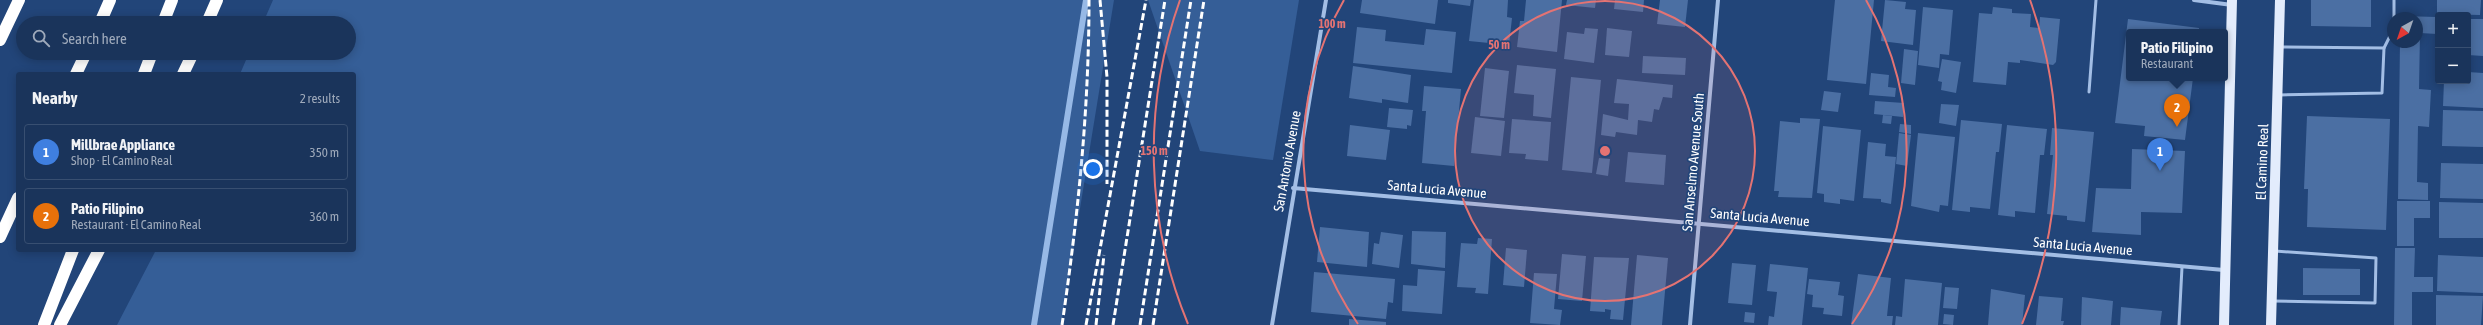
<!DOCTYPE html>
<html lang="en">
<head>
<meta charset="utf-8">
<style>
  body { margin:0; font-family:"Asap Condensed",sans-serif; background:#273f64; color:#f1f3f6 }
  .controls { position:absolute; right:12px; top:12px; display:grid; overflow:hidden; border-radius:4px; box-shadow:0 2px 10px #0003 }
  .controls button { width:36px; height:36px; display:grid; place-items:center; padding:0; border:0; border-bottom:1px solid #384f71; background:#1a345b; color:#f1f3f6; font:20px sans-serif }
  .compass { position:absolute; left:2387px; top:12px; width:36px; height:36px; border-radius:50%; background:#1a345b; box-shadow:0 2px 10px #0003; rotate:220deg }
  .you { position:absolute; left:1093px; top:169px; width:14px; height:14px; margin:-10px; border:3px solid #fff; border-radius:50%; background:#1a73e8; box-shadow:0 0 0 6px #1a73e833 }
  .badge { display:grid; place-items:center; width:26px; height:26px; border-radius:50%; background:#90b9f0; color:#fff; font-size:13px; font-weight:700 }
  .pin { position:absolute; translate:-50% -33px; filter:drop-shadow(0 1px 2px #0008) }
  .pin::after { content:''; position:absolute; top:21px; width:14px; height:12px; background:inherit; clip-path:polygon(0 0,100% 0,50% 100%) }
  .popup { position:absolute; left:2126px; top:29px; width:102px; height:52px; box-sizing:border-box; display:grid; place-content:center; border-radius:4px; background:#1a345b; filter:drop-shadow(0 1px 3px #0005); font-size:13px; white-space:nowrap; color:#9faabb }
  .popup b { font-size:15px; color:#f1f3f6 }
  .popup::after { content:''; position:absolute; left:50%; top:100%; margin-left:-8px; border:8px solid transparent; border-top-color:#1a345b }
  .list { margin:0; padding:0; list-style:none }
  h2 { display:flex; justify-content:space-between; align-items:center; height:52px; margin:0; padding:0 16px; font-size:17px }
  h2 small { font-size:13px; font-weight:400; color:#9faabb }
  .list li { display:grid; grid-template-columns:26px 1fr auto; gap:12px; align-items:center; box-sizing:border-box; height:56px; margin:0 8px 8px; padding:0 8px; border:1px solid #384f71; border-radius:4px }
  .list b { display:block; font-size:15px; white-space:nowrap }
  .list p { margin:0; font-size:13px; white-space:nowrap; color:#9faabb }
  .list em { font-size:13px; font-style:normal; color:#9faabb }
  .icon { flex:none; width:22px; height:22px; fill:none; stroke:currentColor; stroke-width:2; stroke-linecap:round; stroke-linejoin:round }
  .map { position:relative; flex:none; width:2483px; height:325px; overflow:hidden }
  .search { position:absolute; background:#1a345b; box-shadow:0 2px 10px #0003; left:16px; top:16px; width:340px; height:44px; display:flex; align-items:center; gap:10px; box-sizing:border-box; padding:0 14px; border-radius:22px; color:#9faabb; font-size:15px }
  .panel { position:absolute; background:#1a345b; box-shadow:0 2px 10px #0003; left:16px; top:72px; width:340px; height:180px; border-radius:4px }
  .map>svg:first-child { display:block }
  .green { fill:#355e97 }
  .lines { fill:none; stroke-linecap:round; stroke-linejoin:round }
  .stream { stroke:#97b9e6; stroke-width:6 }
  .building { fill:#4b6fa3 }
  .service { stroke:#a3bee5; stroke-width:3 }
  .minor { stroke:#a3bee5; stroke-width:4 }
  .primary { stroke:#e3ecfc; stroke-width:10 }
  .motorway { stroke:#fff; stroke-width:12 }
  .rail { stroke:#fff; stroke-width:3; stroke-dasharray:7 3; stroke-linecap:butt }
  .ring { fill:none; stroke:#e47373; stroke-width:2 }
  .labels { text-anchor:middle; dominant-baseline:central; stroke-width:3.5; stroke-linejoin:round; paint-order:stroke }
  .street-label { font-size:14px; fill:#fff; stroke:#224579 }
  .centre { fill:#e47373; stroke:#224579; stroke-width:2 }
  .ring-label { font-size:12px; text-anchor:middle; font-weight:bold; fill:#e47373; stroke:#224579; stroke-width:3.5; stroke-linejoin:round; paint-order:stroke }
</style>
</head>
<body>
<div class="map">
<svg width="2483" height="325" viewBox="0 0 2483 325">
  <rect width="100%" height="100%" fill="#224579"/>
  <g class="green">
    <polygon points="273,0 1114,0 1061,325 117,325 156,250 354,250 354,74 240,74 249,53 349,53 349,23 263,23"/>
    <polygon points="1148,0 1299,0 1273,160 1200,151"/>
  </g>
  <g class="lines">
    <polyline class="stream" points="1034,325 1086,0"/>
  </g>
  <g class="building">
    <polygon points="1362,0 1438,0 1435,24 1360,13"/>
    <polygon points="1448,0 1471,0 1470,6 1448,3"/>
    <polygon points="1474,0 1508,0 1507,17 1512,18 1509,45 1469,41"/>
    <polygon points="1526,0 1562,0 1557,52 1517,47 1520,21 1524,21"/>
    <polygon points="1567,0 1596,0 1595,8 1566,5"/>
    <polygon points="1615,0 1644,0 1643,12 1614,9"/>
    <polygon points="1660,0 1688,0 1685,27 1657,24"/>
    <polygon points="1835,0 1874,0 1866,84 1827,80"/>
    <polygon points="1885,0 1906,2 1905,9 1916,10 1913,45 1881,41"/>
    <polygon points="2311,0 2371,0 2371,27 2311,26"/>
    <polygon points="2437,0 2481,0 2480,15 2437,14"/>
    <polygon points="1923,7 1953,10 1949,55 1940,54 1939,68 1918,65"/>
    <polygon points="1993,7 2012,9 2012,13 2031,14 2030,27 2039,28 2040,17 2060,19 2056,62 2053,65 2020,60 2020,63 2008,62 2006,85 1973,82 1979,13 1992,14"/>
    <polygon points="2401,16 2437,17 2437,34 2420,33 2419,89 2431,90 2429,127 2418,126 2417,182 2428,183 2428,200 2398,199 2400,42 2417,42 2417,18 2401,18"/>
    <polygon points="2128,19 2199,28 2199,32 2129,32 2129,78 2193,78 2185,140 2144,136 2145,126 2115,123"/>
    <polygon points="2468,19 2483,19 2483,56 2468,55"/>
    <polygon points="1357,27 1386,30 1385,41 1424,45 1426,29 1456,32 1452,73 1353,63"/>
    <polygon points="1585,28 1598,29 1594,63 1564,59 1567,32 1584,34"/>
    <polygon points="1607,28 1632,31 1629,57 1605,55"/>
    <polygon points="1904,49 1918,51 1915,85 1901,83"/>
    <polygon points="1643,56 1686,58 1685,75 1642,73"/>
    <polygon points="1942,59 1961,62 1956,93 1941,90 1942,82 1938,81"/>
    <polygon points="1517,65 1556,69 1551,118 1533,116 1534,95 1514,93"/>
    <polygon points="1353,66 1411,75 1408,103 1382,99 1382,103 1349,98"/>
    <polygon points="1485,68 1509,71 1504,118 1480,116"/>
    <polygon points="2468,72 2483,73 2483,108 2443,106 2444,81 2468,81"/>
    <polygon points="1871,73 1889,75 1888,87 1896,88 1895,97 1869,95"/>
    <polygon points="1571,77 1601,80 1592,173 1562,170"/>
    <polygon points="1617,79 1673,85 1672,98 1663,97 1659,110 1654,109 1652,122 1638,120 1637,135 1616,132 1615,137 1601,135 1603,114 1628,120 1629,104 1614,103"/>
    <polygon points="1424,86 1461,89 1454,166 1422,163 1426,111 1422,111"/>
    <polygon points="1824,91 1841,93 1838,112 1821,110"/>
    <polygon points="1875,101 1904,103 1903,117 1874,114"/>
    <polygon points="1941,104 1959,105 1956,126 1939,123"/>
    <polygon points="1389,108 1413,110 1411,126 1407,125 1407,129 1387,127"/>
    <polygon points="2443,110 2483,111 2483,147 2442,146"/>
    <polygon points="1883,115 1892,116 1891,124 1882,123"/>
    <polygon points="2307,116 2390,119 2386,230 2307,227 2308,189 2304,189"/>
    <polygon points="1475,117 1505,121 1501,156 1471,153"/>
    <polygon points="1800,118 1820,119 1812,198 1778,197 1779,191 1774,191 1780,121 1800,123"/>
    <polygon points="1512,119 1551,122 1548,161 1525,159 1526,154 1509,153"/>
    <polygon points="1961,120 2002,124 1999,152 1996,152 1990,209 1970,207 1970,212 1952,210"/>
    <polygon points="1900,124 1911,125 1911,134 1899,132"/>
    <polygon points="1350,125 1390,130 1386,160 1347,156"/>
    <polygon points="2007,125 2047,129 2044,155 2040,155 2035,213 2015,211 2015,217 1998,215"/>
    <polygon points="1823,126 1861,130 1854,201 1840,199 1840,204 1824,202 1824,194 1817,193"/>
    <polygon points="2052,128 2094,132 2085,222 2067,220 2067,216 2047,214 2053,155 2050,155"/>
    <polygon points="1899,133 1911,135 1907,166 1896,164"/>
    <polygon points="1918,133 1955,137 1948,206 1940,205 1939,212 1911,206"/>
    <polygon points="1868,142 1886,144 1885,156 1896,157 1891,204 1881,202 1881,199 1863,198"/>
    <polygon points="2132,149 2185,151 2182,213 2141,212 2141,235 2092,232 2096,188 2131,189"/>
    <polygon points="1628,152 1666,155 1664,185 1625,182"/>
    <polygon points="1599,158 1610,159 1608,176 1596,174"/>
    <polygon points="2441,163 2483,164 2483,199 2440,198"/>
    <polygon points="2397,201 2430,201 2430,218 2414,218 2414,246 2397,246"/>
    <polygon points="2439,202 2483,203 2483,238 2439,238"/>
    <polygon points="1320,227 1369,232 1367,267 1317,262"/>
    <polygon points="1412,231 1446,232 1445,268 1411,264"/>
    <polygon points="1381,232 1403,235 1399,268 1372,264 1374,243 1379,244"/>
    <polygon points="1478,238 1492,239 1488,294 1475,293 1476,288 1457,287 1461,243 1477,244"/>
    <polygon points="1506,248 1527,250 1524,287 1503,285"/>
    <polygon points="2395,248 2415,248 2414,277 2433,277 2433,292 2412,292 2412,325 2394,325"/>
    <polygon points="1562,254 1586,256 1582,301 1558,299"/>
    <polygon points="1637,255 1668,258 1662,325 1631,325"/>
    <polygon points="2438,255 2483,257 2483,293 2437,291"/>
    <polygon points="1594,257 1629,258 1623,320 1610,319 1611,310 1605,309 1605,312 1590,311"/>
    <polygon points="1732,263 1756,265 1752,305 1728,303"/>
    <polygon points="1770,264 1808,268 1802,325 1768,325 1769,316 1774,317 1777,292 1767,291"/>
    <polygon points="2303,268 2360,269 2360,295 2303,295"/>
    <polygon points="1418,269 1445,271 1442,314 1402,311 1403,285 1417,286"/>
    <polygon points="1314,272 1395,279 1393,303 1388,302 1386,319 1311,312"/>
    <polygon points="1534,273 1557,274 1554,309 1562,310 1560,325 1530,323"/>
    <polygon points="1858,274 1891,278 1887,316 1893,316 1892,325 1851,325"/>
    <polygon points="1809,279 1840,282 1838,295 1844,296 1842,316 1823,314 1824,308 1812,307 1813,295 1807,294"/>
    <polygon points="1905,279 1942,283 1938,325 1895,325 1896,316 1902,317"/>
    <polygon points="1945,287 1959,288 1957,309 1943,308"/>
    <polygon points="1991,289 2025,295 2022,325 1988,325"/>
    <polygon points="2436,295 2483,296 2481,325 2436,325"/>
    <polygon points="2039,296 2063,298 2061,321 2064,321 2063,325 2036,325"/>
    <polygon points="2082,297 2113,301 2111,325 2081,325"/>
    <polygon points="2121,307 2162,311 2160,325 2120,325"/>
    <polygon points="1745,312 1755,313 1754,323 1744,322"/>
    <polygon points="1944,314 1954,315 1953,325 1943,324"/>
    <polygon points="1349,319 1386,322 1386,325 1349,325"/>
  </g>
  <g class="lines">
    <g class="service">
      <polyline points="2394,18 2394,0"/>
      <polyline points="2384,48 2393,30"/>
      <polyline points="2089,92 2096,0"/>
      <polyline points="2279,95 2382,93 2384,48 2280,47"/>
      <polyline points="2273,301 2375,303 2376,258 2275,251"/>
      <polyline points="2179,325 2182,267"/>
    </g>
    <g class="minor">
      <polyline points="2194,0 2232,5"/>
      <polyline points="1293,188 2224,270"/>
      <polyline points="1272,325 1326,0"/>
      <polyline points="1690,325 1718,0"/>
    </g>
    <g class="primary">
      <polyline points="2224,325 2232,0"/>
      <polyline points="2271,325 2280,0"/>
    </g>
    <g class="motorway">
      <polyline points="100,23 110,0"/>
      <polyline points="163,23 172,0"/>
      <polyline points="207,23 217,0"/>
      <polyline points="0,40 19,0"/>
      <polyline points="76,74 86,53"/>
      <polyline points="144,74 152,53"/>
      <polyline points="183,74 193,53"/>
      <polyline points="0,237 18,198"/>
      <polyline points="44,325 73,250"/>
      <polyline points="60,325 99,250"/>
    </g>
    <g class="rail">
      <polyline points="1100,0 1107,77 1107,184"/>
      <path d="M1062,325C1078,216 1089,110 1089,0"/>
      <polyline points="1086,325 1146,0"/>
      <polyline points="1096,325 1104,255"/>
      <polyline points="1113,325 1165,0"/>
      <polyline points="1140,325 1191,0"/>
      <polyline points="1153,325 1204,0"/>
    </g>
  </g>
  <circle cx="1605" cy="151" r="150" fill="#e47373" fill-opacity=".12"/>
  <g class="ring">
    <circle cx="1605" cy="151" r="150"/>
    <path d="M1358 324A301 301 0 0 1 1344 0M1866 0A301 301 0 0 1 1852 324"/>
    <path d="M1188 324A451 451 0 0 1 1180 0M2030 0A451 451 0 0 1 2022 324"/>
  </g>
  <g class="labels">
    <g class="street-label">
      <text transform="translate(1287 161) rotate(-80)">San Antonio Avenue</text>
      <text transform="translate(1693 162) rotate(-85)">San Anselmo Avenue South</text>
      <text transform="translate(2262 162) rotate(-88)">El Camino Real</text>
      <text transform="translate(1437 189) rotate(5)">Santa Lucia Avenue</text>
      <text transform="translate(1760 217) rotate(5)">Santa Lucia Avenue</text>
      <text transform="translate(2083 246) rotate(5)">Santa Lucia Avenue</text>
    </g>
  </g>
  <circle cx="1605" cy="151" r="6" class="centre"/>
  <g class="ring-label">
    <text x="1332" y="28">100 m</text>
    <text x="1499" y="49">50 m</text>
    <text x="1154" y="155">150 m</text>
  </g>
</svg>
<div class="controls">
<button>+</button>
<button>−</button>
</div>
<svg class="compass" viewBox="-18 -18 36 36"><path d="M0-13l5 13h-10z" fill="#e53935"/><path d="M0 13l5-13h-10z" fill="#9faabb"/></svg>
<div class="you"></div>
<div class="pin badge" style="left:2160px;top:171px;background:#3f7fe0">1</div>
<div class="pin badge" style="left:2177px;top:127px;background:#e8710a">2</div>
<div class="popup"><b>Patio Filipino</b>Restaurant</div>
<div class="search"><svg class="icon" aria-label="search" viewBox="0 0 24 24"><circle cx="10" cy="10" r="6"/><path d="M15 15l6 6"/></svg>Search here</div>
<section class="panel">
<h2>Nearby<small>2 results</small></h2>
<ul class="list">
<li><span class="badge" style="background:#3f7fe0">1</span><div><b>Millbrae Appliance</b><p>Shop · El Camino Real</p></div><em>350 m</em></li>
<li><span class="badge" style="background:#e8710a">2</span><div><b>Patio Filipino</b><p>Restaurant · El Camino Real</p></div><em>360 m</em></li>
</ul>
</section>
</div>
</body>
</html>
